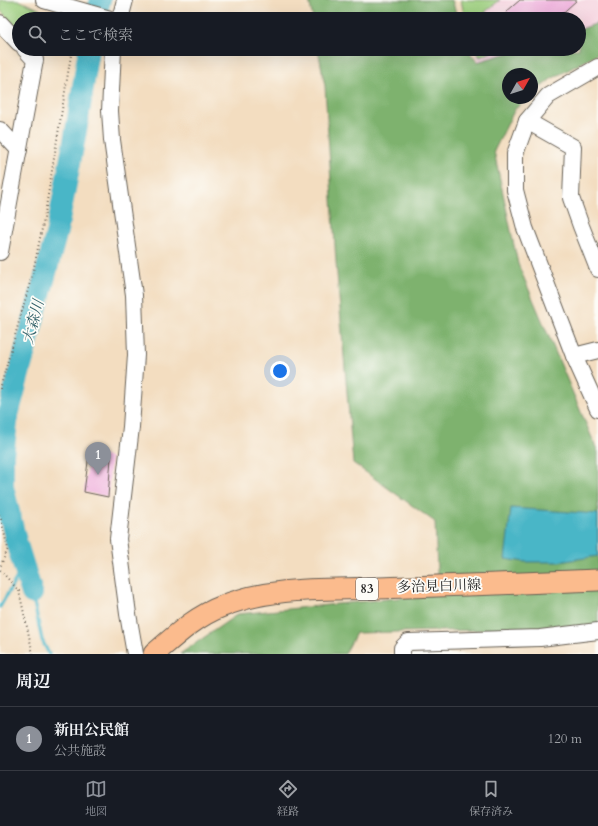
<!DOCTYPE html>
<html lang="ja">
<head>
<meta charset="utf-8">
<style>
  body { margin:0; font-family:Cardo,"Noto Serif JP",serif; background:#242831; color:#f1f3f6 }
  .compass { position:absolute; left:502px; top:68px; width:36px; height:36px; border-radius:50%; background:#171b24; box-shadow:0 4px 16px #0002; rotate:51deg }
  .you { position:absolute; left:280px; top:371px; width:14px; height:14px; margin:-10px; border:3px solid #fff; border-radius:50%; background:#1a73e8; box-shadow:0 0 0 6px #1a73e833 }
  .badge { display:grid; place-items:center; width:26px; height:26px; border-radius:50%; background:#8c9099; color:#fff; font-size:13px; font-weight:700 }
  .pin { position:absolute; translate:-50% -33px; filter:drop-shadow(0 1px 2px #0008) }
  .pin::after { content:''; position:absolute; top:21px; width:14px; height:12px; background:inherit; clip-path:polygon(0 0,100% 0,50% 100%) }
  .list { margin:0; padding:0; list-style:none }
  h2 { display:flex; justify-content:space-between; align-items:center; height:52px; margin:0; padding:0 16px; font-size:17px }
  h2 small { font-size:13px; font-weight:400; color:#9ea1a6 }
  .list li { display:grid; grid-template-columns:26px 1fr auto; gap:12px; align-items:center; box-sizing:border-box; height:64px; padding:0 16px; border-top:1px solid #363941 }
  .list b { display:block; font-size:15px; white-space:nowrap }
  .list p { margin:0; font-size:13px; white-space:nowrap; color:#9ea1a6 }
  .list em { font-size:13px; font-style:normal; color:#9ea1a6 }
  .icon { flex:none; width:22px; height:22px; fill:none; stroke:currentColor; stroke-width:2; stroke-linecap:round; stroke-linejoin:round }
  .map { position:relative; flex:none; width:598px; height:654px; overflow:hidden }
  .search { position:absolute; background:#171b24; box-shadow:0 4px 16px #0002; left:12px; right:12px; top:12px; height:44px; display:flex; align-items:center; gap:10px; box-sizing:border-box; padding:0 14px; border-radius:22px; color:#9ea1a6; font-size:15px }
  .sheet { height:116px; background:#171b24 }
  nav { display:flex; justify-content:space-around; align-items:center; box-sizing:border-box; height:56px; border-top:1px solid #363941; background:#171b24; font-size:11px; color:#9ea1a6 }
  nav a { display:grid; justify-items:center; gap:2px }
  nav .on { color:#8c9099 }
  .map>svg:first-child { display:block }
  .built { fill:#f4cfdd }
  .green { fill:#9dcf7f; stroke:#5c764e }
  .forest { fill:#7eb26e; stroke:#4d6745 }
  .water { fill:#4ab6c7; stroke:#336972 }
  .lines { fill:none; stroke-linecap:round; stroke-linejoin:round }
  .stream { stroke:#4ab6c7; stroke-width:3.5 }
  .river { stroke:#4ab6c7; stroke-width:22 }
  .building { fill:#eeabda }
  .minor-casing { stroke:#676055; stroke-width:18 }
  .major-casing { stroke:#676055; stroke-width:23 }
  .path { stroke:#676055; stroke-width:2; stroke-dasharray:1 3; stroke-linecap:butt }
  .minor { stroke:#fff; stroke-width:16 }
  .major { stroke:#fbbb8d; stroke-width:21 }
  .labels { text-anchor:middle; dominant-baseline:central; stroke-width:3.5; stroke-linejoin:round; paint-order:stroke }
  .shield { fill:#fdfcf7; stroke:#605f5e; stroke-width:1 }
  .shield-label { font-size:13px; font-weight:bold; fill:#1c1c1c }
  .street-label { font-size:14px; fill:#1c1c1c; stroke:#fdfcf7 }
  .water-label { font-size:15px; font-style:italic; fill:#316169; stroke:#fdfcf7 }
</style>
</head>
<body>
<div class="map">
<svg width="598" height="654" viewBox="0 0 598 654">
  <rect width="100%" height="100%" fill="#fdfcf7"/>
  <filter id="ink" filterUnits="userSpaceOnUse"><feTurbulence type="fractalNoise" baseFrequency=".025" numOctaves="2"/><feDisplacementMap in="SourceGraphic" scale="8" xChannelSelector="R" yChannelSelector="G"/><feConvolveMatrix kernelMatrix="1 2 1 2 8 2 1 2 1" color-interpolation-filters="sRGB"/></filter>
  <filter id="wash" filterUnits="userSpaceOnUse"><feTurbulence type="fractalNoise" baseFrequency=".012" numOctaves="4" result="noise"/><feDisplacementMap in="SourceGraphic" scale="16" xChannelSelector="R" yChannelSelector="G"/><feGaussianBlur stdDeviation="0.9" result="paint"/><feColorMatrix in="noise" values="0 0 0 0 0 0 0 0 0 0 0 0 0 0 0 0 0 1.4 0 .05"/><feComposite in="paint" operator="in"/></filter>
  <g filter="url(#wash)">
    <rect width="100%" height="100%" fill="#f3ddc0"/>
    <g class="built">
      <polygon points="460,0 598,0 598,30 579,36 579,19 466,19"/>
      <polygon points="475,49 537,49 480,67"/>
    </g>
    <g class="green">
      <polygon points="0,0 18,0 51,14 50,19 19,19 19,30 0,10"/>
      <polygon points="461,0 500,0 485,12 490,19 465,19"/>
      <polygon points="475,49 498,49 480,57"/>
    </g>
    <g class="forest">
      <polygon points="309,0 452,0 458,19 313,19"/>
      <polygon points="598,23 598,54 551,79 532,94 532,74 508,74 508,98 528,98 515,109 494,151 518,264 598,452 598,627 356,633 345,654 180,654 238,614 438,594 435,522 353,463 336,262 325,86 318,49 467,49 477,62 522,49 579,49 579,30"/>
    </g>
    <polygon class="water" points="511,508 598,514 598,556 559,562 525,562 505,559"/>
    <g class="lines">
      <g class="stream">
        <polyline points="32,593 42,640 49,654"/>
        <polyline points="0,607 20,572 23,564"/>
      </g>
      <g class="river">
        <polyline points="95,19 100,0"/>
        <polyline points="32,593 16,541 3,487 3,454 8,415 57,231 76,131 89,49"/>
      </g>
    </g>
    <g id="blocks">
      <g class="building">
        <polygon points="520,0 577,0 556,19 512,19 506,12"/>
        <polygon points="89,454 99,454 111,458 108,497 84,492"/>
      </g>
    </g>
  </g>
  <g filter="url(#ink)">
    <use href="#blocks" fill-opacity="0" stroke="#676055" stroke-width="1"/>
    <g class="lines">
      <g class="minor-casing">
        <g id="minor">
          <polyline points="44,0 110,19"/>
          <polyline points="120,19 125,0"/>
          <polyline points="0,23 19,43"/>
          <polyline points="113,49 110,111 112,140 134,295 136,355 131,427 118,539 128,614 135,654"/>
          <polyline points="598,67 548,96 527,121 515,154 515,190 525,228 574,356 598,409"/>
          <polyline points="527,121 573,147 571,198 581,226 598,269"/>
          <polyline points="0,130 19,150"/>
          <polyline points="0,252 35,60 25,49"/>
          <polyline points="574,356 598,350"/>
          <polyline points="402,654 402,648 408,642 540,638 598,631"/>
        </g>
      </g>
      <g class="major-casing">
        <path id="major" d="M154,654C175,636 196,616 223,606C273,586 325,590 378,588C451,586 525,583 598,580"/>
      </g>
      <g class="path">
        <polyline points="0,389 33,272 44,219 72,49"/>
        <polyline points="0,515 8,549 0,567"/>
        <polyline points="0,570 19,591 33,654"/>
      </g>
      <use href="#minor" class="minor"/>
      <use href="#major" class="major"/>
    </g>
  </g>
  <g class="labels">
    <rect class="shield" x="356" y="578" width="22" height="22" rx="3"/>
    <g class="shield-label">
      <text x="367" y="589">83</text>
    </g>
    <g class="street-label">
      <text transform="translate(439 586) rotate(-2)">多治見白川線</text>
    </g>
    <g class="water-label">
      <text transform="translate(33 322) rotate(-75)">大森川</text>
    </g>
  </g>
</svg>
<svg class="compass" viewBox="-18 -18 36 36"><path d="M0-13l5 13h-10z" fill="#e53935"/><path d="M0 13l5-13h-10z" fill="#9ea1a6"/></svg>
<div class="you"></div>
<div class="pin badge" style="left:98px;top:475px">1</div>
<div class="search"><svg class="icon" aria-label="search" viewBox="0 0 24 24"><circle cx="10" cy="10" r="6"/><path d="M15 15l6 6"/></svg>ここで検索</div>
</div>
<section class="sheet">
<h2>周辺<small></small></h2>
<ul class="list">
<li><span class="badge">1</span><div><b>新田公民館</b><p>公共施設</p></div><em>120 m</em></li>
</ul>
</section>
<nav>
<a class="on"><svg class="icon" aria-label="map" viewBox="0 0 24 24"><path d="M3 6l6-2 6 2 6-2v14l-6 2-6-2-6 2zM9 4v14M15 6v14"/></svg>地図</a>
<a><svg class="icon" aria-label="directions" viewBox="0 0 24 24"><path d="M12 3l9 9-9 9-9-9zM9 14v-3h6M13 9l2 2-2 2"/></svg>経路</a>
<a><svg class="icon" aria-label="saved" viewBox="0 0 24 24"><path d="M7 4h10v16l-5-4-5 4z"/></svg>保存済み</a>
</nav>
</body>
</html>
